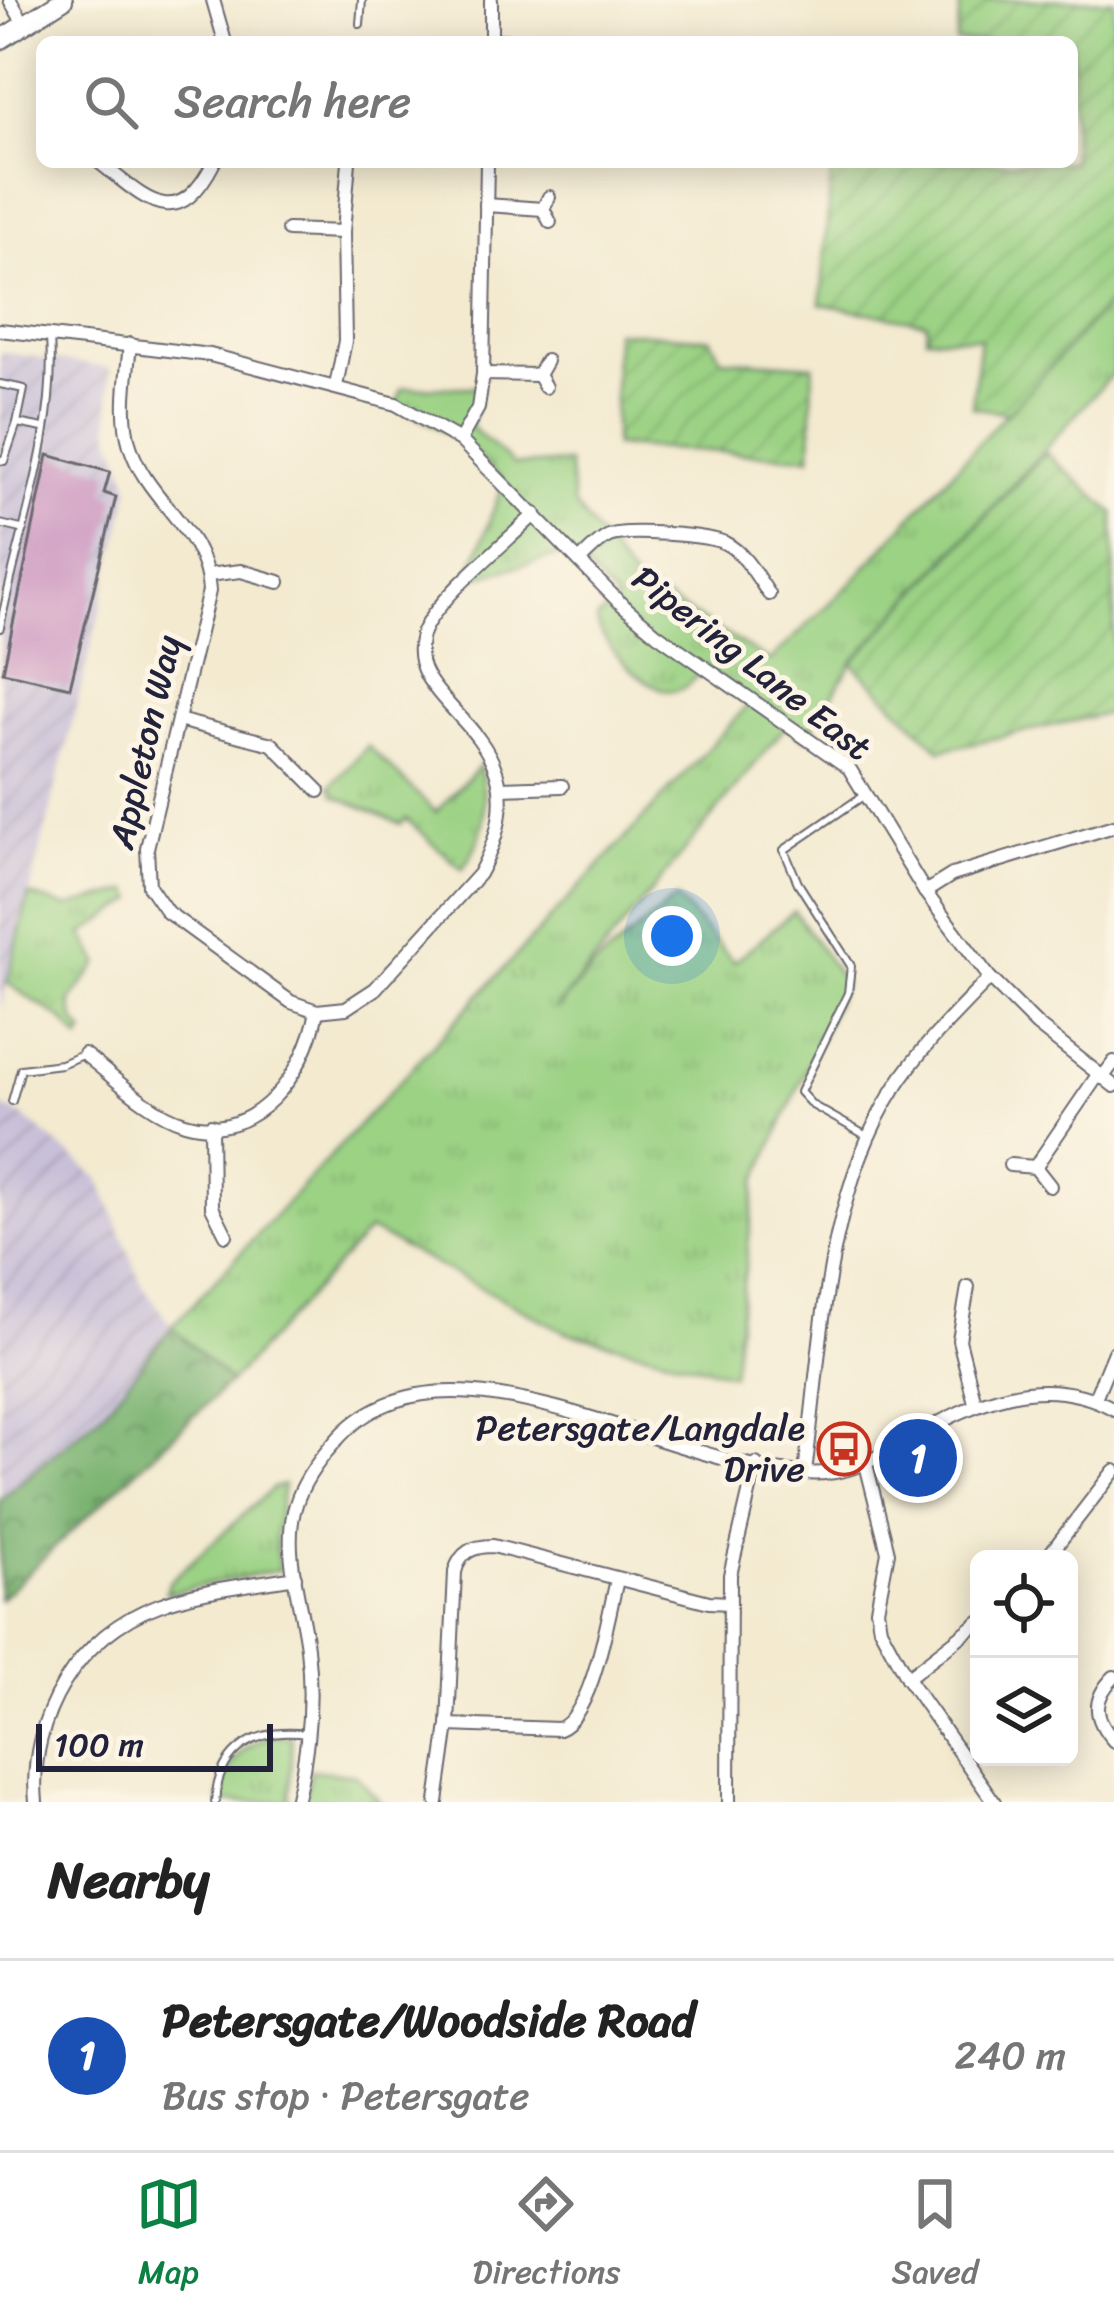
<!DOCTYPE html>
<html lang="en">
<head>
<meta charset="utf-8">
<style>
  body { margin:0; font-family:Sriracha,sans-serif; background:#f2f2f2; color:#222 }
  .controls { position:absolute; right:36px; bottom:36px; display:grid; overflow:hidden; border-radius:18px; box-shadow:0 6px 30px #0003 }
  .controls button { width:108px; height:108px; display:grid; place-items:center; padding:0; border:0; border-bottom:3px solid #e0e0e0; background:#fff; color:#222; font:60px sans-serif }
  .scale { position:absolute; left:36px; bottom:30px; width:237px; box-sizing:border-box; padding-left:12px; border:6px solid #22223b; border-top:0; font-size:33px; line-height:42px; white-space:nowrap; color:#22223b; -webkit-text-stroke:9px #fcf5e5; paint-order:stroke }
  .you { position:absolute; left:672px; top:936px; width:42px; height:42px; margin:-30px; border:9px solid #fff; border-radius:50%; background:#1a73e8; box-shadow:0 0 0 18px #1a73e833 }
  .badge { display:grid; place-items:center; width:78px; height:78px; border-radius:50%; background:#0b8043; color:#fff; font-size:39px; font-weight:700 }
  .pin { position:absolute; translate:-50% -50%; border:6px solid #fff; box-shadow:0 3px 12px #0006 }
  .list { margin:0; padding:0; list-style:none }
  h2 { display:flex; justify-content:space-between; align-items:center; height:156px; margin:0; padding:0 48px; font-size:51px }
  h2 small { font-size:39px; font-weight:400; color:#767676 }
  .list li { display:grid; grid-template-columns:78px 1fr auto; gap:36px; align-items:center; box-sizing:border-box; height:192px; padding:0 48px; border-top:3px solid #e0e0e0 }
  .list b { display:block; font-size:45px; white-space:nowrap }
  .list p { margin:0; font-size:39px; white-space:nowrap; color:#767676 }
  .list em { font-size:39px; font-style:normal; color:#767676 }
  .icon { flex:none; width:66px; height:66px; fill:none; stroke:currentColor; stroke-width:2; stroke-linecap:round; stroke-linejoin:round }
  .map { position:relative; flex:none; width:1114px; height:1802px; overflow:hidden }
  .search { position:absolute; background:#fff; box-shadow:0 6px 30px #0003; left:36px; right:36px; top:36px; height:132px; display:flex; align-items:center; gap:30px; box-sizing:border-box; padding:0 42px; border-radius:18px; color:#767676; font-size:45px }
  .sheet { height:348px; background:#fff }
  nav { display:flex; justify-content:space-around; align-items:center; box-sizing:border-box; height:168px; border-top:3px solid #e0e0e0; background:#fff; font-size:33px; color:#767676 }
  nav a { display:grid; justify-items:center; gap:6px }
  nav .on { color:#0b8043 }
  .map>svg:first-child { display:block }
  .industrial { fill:url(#industrial-furrows) }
  .grass { fill:url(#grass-tufts); stroke:#5e7a60; stroke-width:3 }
  .forest { fill:url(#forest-crowns); stroke:#4f6b56; stroke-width:3 }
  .garden { fill:url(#garden-furrows); stroke:#5e7a60; stroke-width:3 }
  .building { fill:#c991bf }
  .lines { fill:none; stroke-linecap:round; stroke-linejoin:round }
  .lane-casing { stroke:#6b686f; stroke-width:10 }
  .street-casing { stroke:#6b686f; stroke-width:16 }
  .secondary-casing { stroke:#6b686f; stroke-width:22 }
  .lane { stroke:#fff; stroke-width:6 }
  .street { stroke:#fff; stroke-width:12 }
  .secondary { stroke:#fff; stroke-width:18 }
  .labels { text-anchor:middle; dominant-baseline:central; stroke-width:10; stroke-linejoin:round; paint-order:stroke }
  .street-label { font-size:36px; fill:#22223b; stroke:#fcf5e5 }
  .poi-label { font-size:36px; fill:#22223b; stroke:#fcf5e5; text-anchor:end }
</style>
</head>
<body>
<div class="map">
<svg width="1114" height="1802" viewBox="0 0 1114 1802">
  <defs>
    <pattern id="industrial-furrows" width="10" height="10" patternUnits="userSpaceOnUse" patternTransform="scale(3)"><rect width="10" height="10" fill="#c8bfd8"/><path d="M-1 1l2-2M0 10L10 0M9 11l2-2" fill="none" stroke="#aca4ba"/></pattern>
    <pattern id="grass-tufts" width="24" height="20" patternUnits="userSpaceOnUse" patternTransform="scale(3)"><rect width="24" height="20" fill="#9bd284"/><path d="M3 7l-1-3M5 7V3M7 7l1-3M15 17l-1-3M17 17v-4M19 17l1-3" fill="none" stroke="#85b473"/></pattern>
    <pattern id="forest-crowns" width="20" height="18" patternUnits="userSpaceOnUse" patternTransform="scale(3)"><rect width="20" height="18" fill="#7cb472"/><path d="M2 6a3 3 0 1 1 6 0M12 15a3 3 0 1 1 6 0" fill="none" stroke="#65925f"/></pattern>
    <pattern id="garden-furrows" width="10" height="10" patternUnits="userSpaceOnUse" patternTransform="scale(3)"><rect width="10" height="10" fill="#9bd284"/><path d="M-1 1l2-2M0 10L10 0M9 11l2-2" fill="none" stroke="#85b473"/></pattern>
  </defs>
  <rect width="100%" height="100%" fill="#fcf5e5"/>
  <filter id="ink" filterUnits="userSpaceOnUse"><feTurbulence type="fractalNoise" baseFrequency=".00833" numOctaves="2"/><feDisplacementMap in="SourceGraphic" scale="24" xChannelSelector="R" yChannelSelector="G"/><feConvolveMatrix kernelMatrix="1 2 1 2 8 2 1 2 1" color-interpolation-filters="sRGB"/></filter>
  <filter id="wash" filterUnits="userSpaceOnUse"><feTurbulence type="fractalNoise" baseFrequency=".004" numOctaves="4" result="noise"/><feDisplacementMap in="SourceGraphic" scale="48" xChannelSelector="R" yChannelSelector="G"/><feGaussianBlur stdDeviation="2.7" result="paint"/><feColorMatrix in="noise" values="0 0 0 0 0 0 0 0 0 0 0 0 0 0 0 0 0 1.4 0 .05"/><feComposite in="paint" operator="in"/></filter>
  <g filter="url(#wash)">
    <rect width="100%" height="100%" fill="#f3ead0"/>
    <g class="industrial">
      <polygon points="0,352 110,368 110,429 131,487 0,1012"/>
      <polygon points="0,1106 21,1115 99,1178 142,1284 172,1327 101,1414 0,1500"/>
    </g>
    <g class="grass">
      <path d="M1114,295V372L852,663L806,739L786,726L554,1011L595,966L676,898L734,962L794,911L844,983L756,1183L732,1374L566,1332L369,1230L230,1382L172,1327L751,702L705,668C696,676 685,691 673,691C647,691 599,644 597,619L617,601L571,553L468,579L504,481L460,440L396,404L403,388L481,387L470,426L514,465L568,463L574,505L632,579L770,661L851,583Z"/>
      <path d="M368,746L436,812L480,765C487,806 488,835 462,869L406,819L401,824L334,795L336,792L330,787Z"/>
      <polygon points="130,891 135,900 83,934 99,963 70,1002 75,1021 85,1033 80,1040 63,1020 7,983 29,895 67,907"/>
      <polygon points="283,1485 275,1539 279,1570 166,1593 169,1582 273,1488"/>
      <path d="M275,1735L292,1738L289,1802H219C223,1768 240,1744 275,1735Z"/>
      <polygon points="311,1770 356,1775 380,1802 303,1802"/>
    </g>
    <polygon class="forest" points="172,1327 230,1382 0,1599 0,1500 101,1414"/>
    <g class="garden">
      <polygon points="961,0 1114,0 1114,297 1008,413 972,407 980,338 926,337 927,323 821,304 832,162 1072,162 1072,42 956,42"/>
      <polygon points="615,331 710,338 722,359 813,365 811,457 614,446"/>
      <polygon points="1045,452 1114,513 1114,712 940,750 852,663"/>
    </g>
    <g id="blocks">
      <polygon class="building" points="48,455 110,472 104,493 116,497 70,687 3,672"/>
    </g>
  </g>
  <g filter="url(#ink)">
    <use href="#blocks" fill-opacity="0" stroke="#6b686f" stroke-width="3"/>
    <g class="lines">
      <g class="lane-casing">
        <g id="lane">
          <polyline points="360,24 362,0"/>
          <polyline points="0,384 24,389 17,423"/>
          <polyline points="0,460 4,461 17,423 43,428"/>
          <polyline points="0,524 21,529"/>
          <path d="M0,628C18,534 57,435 50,338"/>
          <polyline points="863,796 784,850 798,883 851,966 848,993 800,1092 812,1105 867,1136"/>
          <polyline points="12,1101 21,1069 61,1064 84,1054"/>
          <path d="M215,1802C219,1748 257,1727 307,1734"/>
        </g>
      </g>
      <g class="street-casing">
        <g id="street">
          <polyline points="10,0 23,22"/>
          <polyline points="213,0 225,42"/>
          <polyline points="491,40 548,42"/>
          <polyline points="491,42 491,0"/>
          <path d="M99,162C146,199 177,235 214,162"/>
          <polyline points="549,197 543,209 550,222"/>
          <polyline points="486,205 543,209"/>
          <polyline points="288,230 343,232"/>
          <polyline points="0,330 210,355 396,404 460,440 618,601 657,634 849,768 925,892 990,978 1037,1025 1114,1086"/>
          <path d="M130,344C127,377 120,413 130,446C147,502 206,529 209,591L147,848L149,886L167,912L291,1002L317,1011L346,1008L375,989L479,874C557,730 399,712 422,635C432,602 508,541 535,514"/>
          <polyline points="483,374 538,375"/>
          <polyline points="336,386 345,341 343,232 349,162"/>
          <polyline points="545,387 538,375 546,361"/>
          <polyline points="460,440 478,408 483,374 487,162"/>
          <path d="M579,561C588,553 598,541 609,536C626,529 708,535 725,543C745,553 757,577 769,594"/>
          <polyline points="208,575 241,571 279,582"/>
          <polyline points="178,720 272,744 319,791"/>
          <polyline points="501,788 562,786"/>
          <polyline points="925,892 952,875 1114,826"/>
          <path d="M84,1054C114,1077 148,1112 185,1123C257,1144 306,1072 317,1011"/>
          <polyline points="1102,1078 1114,1062"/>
          <polyline points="211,1125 212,1207 226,1235"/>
          <polyline points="1010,1165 1035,1167 1050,1186"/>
          <polyline points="1035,1167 1098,1075"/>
          <polyline points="968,1287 959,1340 975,1403"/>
          <polyline points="1095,1398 1114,1352"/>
          <polyline points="866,1464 888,1552 877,1609 880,1628 907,1678 994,1802"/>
          <path d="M805,1472C822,1346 824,1199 894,1089C920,1048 957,1012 990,978"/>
          <polyline points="1046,1559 1114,1471"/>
          <path d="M1114,1677C1092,1699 1093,1718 1114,1741"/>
          <polyline points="907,1678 979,1622"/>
          <path d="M448,1725L559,1729C593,1716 608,1615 617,1580"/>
          <path d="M36,1802C28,1718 78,1634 159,1605C201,1589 250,1585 295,1577"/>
          <path d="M296,1802C308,1753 313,1699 307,1648C302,1604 281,1549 296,1504C303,1481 318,1461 334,1443C446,1309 685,1483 827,1473C859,1470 883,1454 910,1439C975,1401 1042,1370 1114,1409"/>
          <path d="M437,1802L448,1725L455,1572C460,1552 473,1546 493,1546L709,1602L730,1603"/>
          <polyline points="729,1802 730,1575 756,1464"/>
        </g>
      </g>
      <g class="secondary-casing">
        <polyline id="secondary" points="0,40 63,0"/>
      </g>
      <use href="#lane" class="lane"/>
      <use href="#street" class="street"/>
      <use href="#secondary" class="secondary"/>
    </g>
  </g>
  <defs>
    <g id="bus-ring" transform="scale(2.7)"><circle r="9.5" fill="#fcf5e5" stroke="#c8321e" stroke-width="1.5"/><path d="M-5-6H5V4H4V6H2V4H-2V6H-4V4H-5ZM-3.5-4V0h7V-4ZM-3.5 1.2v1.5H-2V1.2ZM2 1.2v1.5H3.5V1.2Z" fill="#c8321e"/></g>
  </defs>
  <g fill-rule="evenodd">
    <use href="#bus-ring" x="844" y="1449"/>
  </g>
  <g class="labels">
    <g class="street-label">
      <text transform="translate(752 663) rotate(38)">Pipering Lane East</text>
      <text transform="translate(145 742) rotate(-77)">Appleton Way</text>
    </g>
    <g class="poi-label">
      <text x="805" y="1428">Petersgate/Langdale<tspan x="805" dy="41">Drive</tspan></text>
    </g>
  </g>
</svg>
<div class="controls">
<button><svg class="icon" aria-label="locate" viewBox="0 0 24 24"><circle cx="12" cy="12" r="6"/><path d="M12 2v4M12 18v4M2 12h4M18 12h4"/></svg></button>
<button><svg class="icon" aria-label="layers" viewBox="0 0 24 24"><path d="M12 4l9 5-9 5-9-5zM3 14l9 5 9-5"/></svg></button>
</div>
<div class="scale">100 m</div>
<div class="you"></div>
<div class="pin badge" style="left:918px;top:1458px;background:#1a4fb4">1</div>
<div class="search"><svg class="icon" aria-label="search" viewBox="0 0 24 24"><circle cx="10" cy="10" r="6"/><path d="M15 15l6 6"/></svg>Search here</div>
</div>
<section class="sheet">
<h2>Nearby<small></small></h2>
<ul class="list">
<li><span class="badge" style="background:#1a4fb4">1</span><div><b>Petersgate/Woodside Road</b><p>Bus stop · Petersgate</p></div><em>240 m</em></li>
</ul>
</section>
<nav>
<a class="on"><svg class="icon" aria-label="map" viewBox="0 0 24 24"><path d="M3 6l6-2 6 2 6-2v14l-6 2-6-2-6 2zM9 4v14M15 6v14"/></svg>Map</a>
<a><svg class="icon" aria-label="directions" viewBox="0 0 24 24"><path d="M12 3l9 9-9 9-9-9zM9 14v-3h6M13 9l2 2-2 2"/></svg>Directions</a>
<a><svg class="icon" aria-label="saved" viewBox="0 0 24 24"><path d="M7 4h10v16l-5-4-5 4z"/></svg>Saved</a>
</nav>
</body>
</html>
